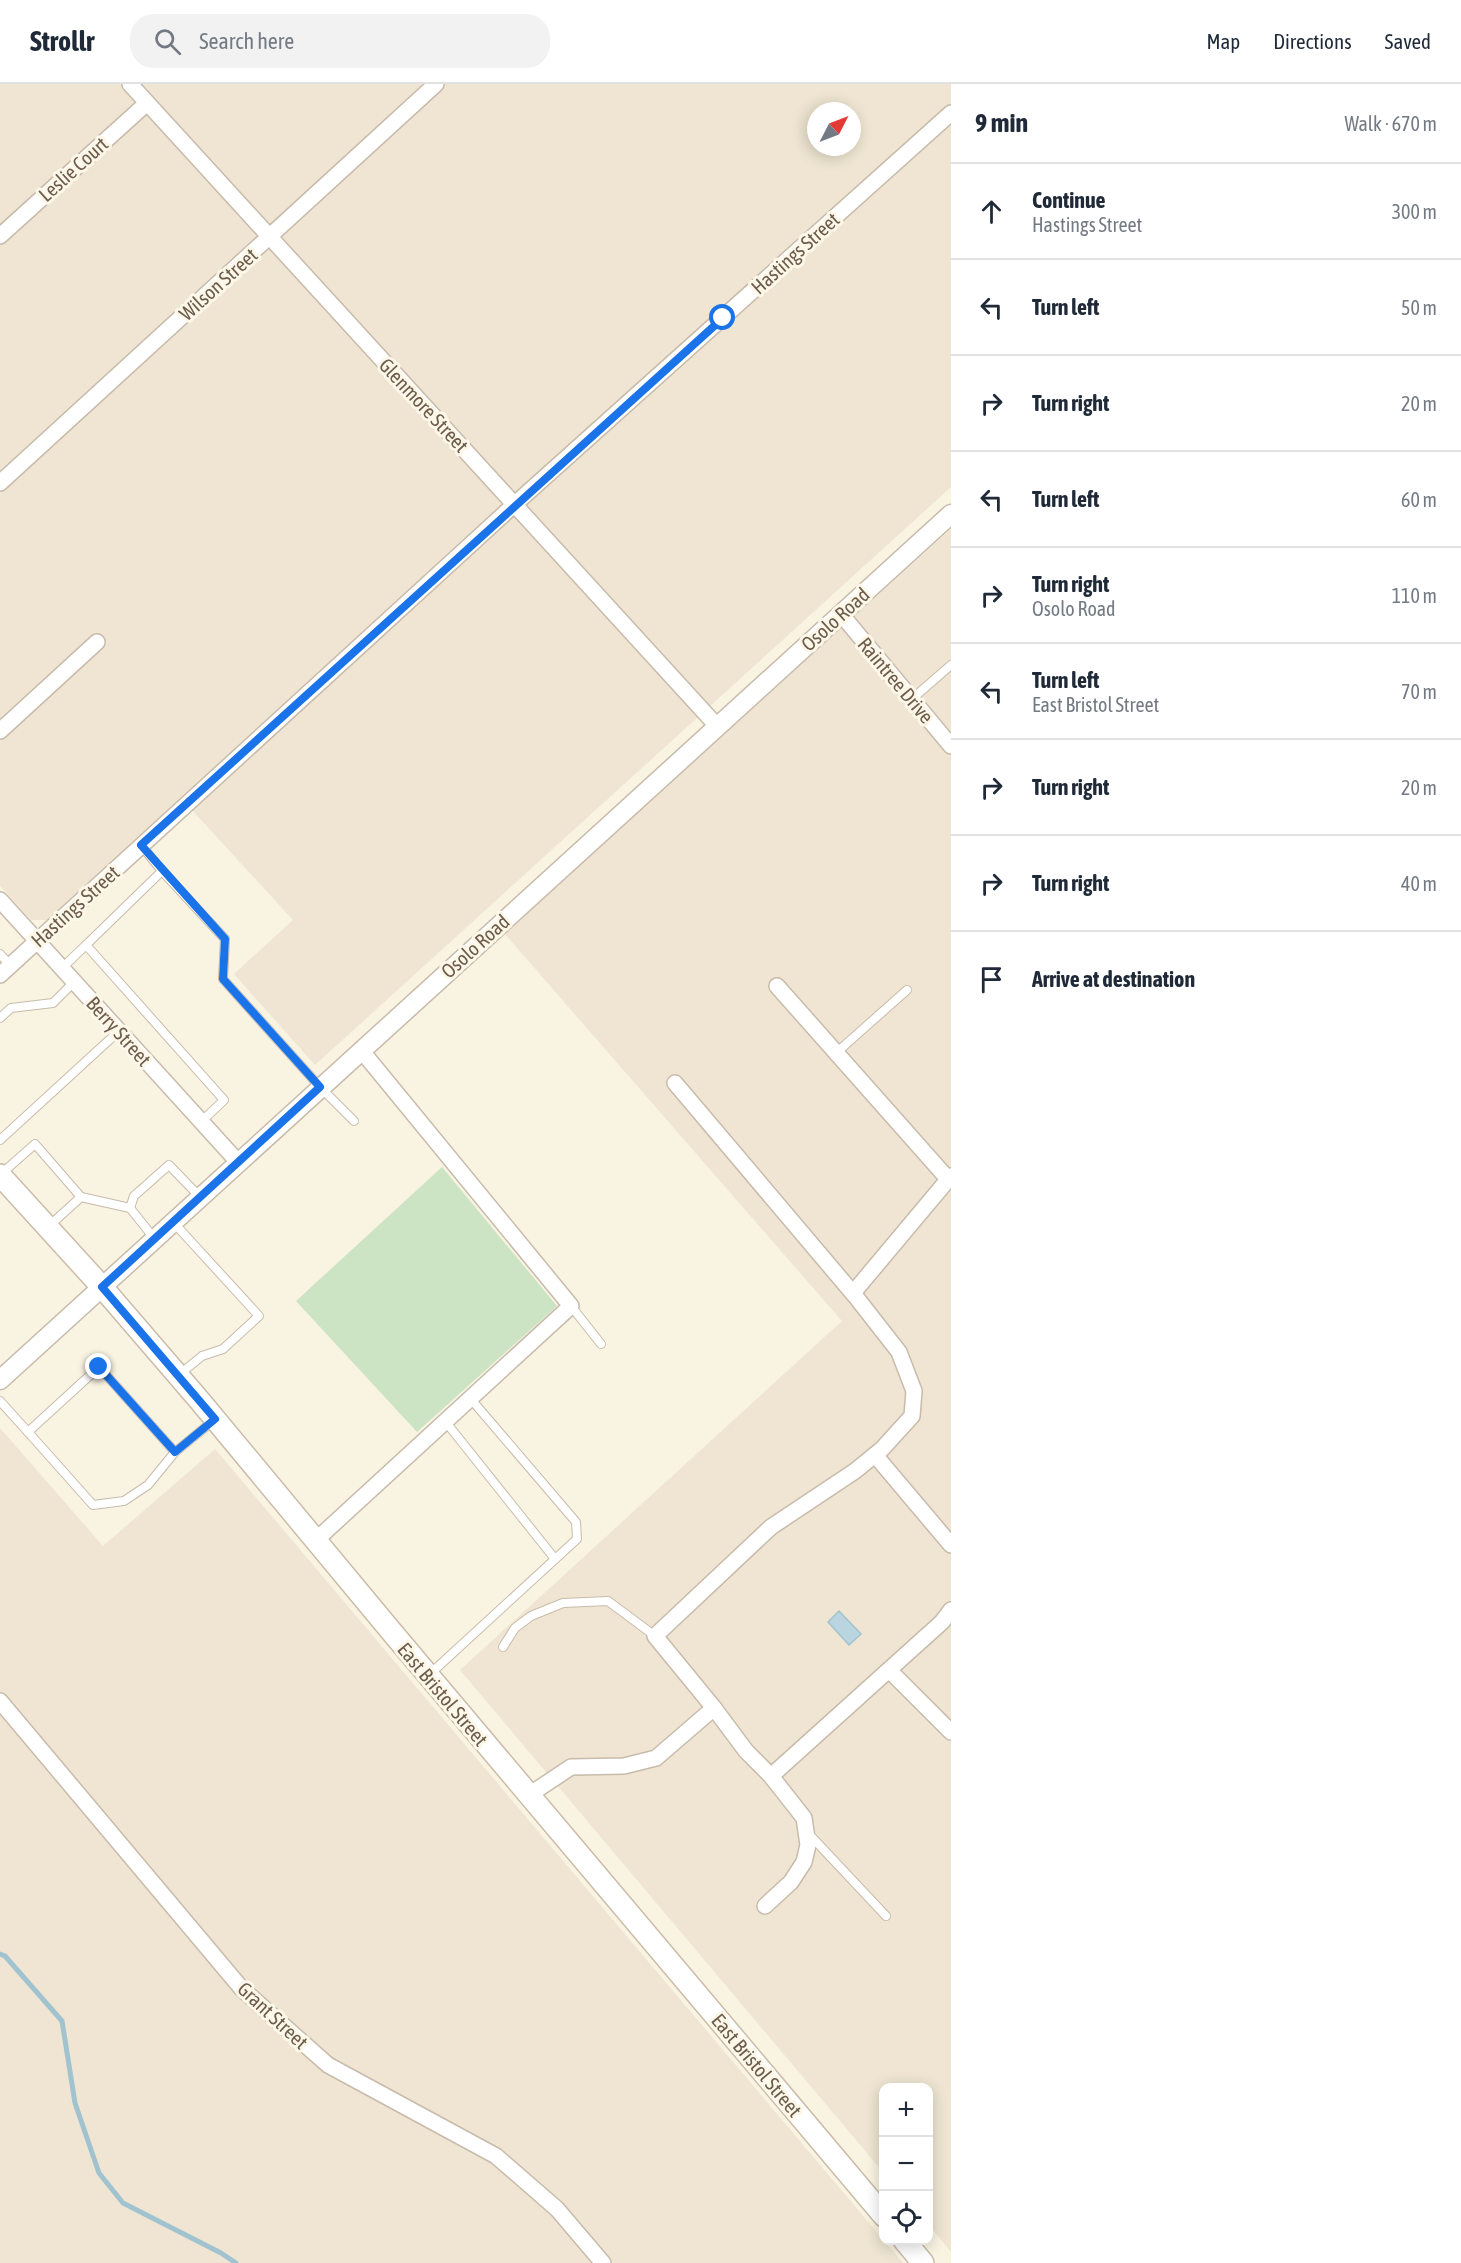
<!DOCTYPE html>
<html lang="en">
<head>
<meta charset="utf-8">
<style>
  body { margin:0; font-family:"Asap Condensed",sans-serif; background:#f2f2f3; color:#1f2937 }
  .controls { position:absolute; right:18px; bottom:18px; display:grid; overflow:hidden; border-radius:12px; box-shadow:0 3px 15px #0003 }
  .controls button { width:54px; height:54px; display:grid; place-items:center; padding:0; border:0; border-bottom:2px solid #e0e1e3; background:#fff; color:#1f2937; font:30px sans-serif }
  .compass { position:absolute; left:807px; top:18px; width:54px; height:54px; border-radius:50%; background:#fff; box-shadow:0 3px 15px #0003; rotate:48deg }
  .stop { position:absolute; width:18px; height:18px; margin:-14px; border:4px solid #1a73e8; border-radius:50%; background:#fff }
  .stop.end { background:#1a73e8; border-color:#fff; box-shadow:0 2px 6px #0008 }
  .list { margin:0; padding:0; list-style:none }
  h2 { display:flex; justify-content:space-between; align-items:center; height:78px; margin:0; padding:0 24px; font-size:26px }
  h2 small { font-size:20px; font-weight:400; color:#747a83 }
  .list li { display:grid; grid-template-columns:39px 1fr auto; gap:18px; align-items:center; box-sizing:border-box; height:96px; padding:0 24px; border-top:2px solid #e0e1e3 }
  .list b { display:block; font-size:22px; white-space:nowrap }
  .list p { margin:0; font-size:20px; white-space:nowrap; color:#747a83 }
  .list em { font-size:20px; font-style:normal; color:#747a83 }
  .icon { flex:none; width:33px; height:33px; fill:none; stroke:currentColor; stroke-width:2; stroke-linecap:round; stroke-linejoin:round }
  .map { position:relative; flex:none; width:951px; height:2179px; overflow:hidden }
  header { display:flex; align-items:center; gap:36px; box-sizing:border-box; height:84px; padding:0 30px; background:#fff; border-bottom:2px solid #e0e1e3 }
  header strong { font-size:28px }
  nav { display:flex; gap:33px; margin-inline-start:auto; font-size:21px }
  .search { width:420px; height:54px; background:#f2f2f3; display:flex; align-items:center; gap:15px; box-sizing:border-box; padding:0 21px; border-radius:24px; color:#747a83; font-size:22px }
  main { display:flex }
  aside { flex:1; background:#fff }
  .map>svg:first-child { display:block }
  .residential { fill:#efe5d2; fill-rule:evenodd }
  .green { fill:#cce4c3 }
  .water { fill:#bad5df; stroke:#a1c3d0; stroke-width:1.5 }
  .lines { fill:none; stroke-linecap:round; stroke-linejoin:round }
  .stream { stroke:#a1c3d0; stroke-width:5 }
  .service-casing { stroke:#c8bbab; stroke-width:10 }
  .minor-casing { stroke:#c8bbab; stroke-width:18 }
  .tertiary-casing { stroke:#c8bbab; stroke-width:21 }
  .secondary-casing { stroke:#cbbca9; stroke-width:24 }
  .service { stroke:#fff; stroke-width:8 }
  .minor { stroke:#fff; stroke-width:15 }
  .tertiary { stroke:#fff; stroke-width:18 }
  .secondary { stroke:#fff; stroke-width:21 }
  .route { stroke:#1a73e8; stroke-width:8 }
  .labels { text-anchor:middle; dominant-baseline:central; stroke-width:6; stroke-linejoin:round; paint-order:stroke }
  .street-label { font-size:20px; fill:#6d5c4c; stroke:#fcf7e8 }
</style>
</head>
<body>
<header>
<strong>Strollr</strong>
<div class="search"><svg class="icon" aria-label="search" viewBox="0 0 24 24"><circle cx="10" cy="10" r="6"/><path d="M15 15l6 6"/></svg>Search here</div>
<nav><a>Map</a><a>Directions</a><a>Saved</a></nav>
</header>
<main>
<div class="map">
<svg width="951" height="2179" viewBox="0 0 951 2179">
  <rect width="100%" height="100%" fill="#f9f3e2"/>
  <g class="residential">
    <path d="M0,0H951V403L315,981L234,890L293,836L181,714L48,836H31L0,802ZM816,27H852V63H816Z"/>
    <polygon points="951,445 951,2168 929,2141 928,2004 884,2004 883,2088 460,1586 842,1237 504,849"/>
    <polygon points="0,1344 103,1462 215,1365 903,2179 0,2179"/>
  </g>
  <polygon class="green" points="442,1083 557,1222 417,1348 296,1217"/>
  <polygon class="water" points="839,1527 861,1550 849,1561 828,1538"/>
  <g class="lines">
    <polyline class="stream" points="0,1870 5,1872 62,1937 75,2019 99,2089 123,2119 221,2169 236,2179"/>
    <g class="service-casing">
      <g id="service">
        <polyline points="912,615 951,581"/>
        <polyline points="162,787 225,855 223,895 320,1003 354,1037"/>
        <polyline points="86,861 162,787 141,761"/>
        <polyline points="0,870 10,881"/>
        <polyline points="62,884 86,861 224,1016 201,1038"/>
        <polyline points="0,934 11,924 53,919 74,898"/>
        <polyline points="836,969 907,906"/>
        <polyline points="0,1056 119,947"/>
        <polyline points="1,1090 35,1060 81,1113"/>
        <polyline points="130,1124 134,1112 169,1081 200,1113"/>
        <polyline points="174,1139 259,1232 223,1265 202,1272 180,1290"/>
        <polyline points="49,1142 81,1113 130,1124 154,1154"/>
        <polyline points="571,1222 601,1260"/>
        <polyline points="0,1317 28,1348 99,1283 175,1368 213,1337"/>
        <polyline points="445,1337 555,1475"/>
        <polyline points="28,1348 93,1421 124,1417 148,1401 175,1368"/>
        <polyline points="503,1563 515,1544 531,1532 563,1519 608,1517 655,1552"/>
        <polyline points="431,1589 577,1455 576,1438 470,1314"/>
        <polyline points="808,1749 886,1832"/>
      </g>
    </g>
    <g class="minor-casing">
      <g id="minor">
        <polyline points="130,0 717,642"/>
        <polyline points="0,152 147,19"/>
        <polyline points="0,399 436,0"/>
        <polyline points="841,530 951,662"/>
        <polyline points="0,647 97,558"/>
        <polyline points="0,816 238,1078"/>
        <polyline points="0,891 515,420 951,29"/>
        <polyline points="777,902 948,1095"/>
        <polyline points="853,1209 951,1092"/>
        <polyline points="875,1371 951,1461"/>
        <polyline points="316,1456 571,1222 361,966"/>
        <polyline points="889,1586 951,1648"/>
        <polyline points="0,1617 242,1905 328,1981 496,2072 557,2125 603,2179"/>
        <polyline points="714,1624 746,1667 771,1692 804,1734 808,1761 804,1778 791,1798 765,1822"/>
        <polyline points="771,1692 942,1538 951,1526"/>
        <polyline points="529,1711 571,1683 624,1682 656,1674 714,1624 655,1552 771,1443 855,1387 882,1365 912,1332 914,1307 899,1268 856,1213 675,999"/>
      </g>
    </g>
    <g class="tertiary-casing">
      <polyline id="tertiary" points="0,1296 951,430"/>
    </g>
    <g class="secondary-casing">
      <g id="secondary">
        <polyline points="0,1091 102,1203 200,1317 391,1547 884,2132"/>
        <polyline points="904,2156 923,2179"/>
      </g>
    </g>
    <use href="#service" class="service"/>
    <use href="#minor" class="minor"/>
    <use href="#tertiary" class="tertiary"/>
    <use href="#secondary" class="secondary"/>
  </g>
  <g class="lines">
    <polyline class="route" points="99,1283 175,1368 215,1335 102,1203 320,1003 223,895 225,855 141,761 723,234"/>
  </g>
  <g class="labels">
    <g class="street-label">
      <text transform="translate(73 85) rotate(-42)">Leslie Court</text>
      <text transform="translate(795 169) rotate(-42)">Hastings Street</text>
      <text transform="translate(218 200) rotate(-42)">Wilson Street</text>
      <text transform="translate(424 321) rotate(47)">Glenmore Street</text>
      <text transform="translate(835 535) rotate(-42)">Osolo Road</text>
      <text transform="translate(896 596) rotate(50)">Raintree Drive</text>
      <text transform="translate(75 822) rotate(-42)">Hastings Street</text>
      <text transform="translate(475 862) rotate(-42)">Osolo Road</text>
      <text transform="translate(119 947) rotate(48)">Berry Street</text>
      <text transform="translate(443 1610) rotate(50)">East Bristol Street</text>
      <text transform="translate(273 1931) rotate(43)">Grant Street</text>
      <text transform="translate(757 1981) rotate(50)">East Bristol Street</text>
    </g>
  </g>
</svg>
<div class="controls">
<button>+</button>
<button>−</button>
<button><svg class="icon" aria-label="locate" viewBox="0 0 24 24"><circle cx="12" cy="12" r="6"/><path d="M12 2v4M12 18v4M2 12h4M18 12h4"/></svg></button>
</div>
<svg class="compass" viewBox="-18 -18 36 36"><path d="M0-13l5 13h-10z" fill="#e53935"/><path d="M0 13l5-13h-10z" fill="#747a83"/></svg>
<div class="stop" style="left:723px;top:234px"></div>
<div class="stop end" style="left:99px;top:1283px"></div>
</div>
<aside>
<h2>9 min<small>Walk · 670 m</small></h2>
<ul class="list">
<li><svg class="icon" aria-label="ahead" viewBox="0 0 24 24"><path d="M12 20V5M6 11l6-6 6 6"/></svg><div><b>Continue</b><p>Hastings Street</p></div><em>300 m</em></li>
<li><svg class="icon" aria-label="left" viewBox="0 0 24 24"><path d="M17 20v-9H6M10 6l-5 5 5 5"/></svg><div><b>Turn left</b></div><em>50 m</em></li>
<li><svg class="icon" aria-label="right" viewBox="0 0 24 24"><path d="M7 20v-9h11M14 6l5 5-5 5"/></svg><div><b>Turn right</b></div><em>20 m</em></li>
<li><svg class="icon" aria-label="left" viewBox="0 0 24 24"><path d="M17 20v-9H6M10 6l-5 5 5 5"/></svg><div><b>Turn left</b></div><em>60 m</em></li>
<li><svg class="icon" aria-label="right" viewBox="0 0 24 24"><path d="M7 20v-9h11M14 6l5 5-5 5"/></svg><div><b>Turn right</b><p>Osolo Road</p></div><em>110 m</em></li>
<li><svg class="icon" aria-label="left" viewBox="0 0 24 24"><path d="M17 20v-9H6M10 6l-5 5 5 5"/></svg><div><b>Turn left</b><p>East Bristol Street</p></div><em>70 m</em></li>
<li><svg class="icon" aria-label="right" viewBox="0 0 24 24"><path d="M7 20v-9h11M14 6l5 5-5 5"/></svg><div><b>Turn right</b></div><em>20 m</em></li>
<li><svg class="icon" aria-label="right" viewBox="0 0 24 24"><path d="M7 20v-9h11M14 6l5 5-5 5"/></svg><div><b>Turn right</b></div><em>40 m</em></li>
<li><svg class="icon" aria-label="arrive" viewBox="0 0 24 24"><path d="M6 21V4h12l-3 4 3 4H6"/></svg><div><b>Arrive at destination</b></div></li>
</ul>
</aside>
</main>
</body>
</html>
